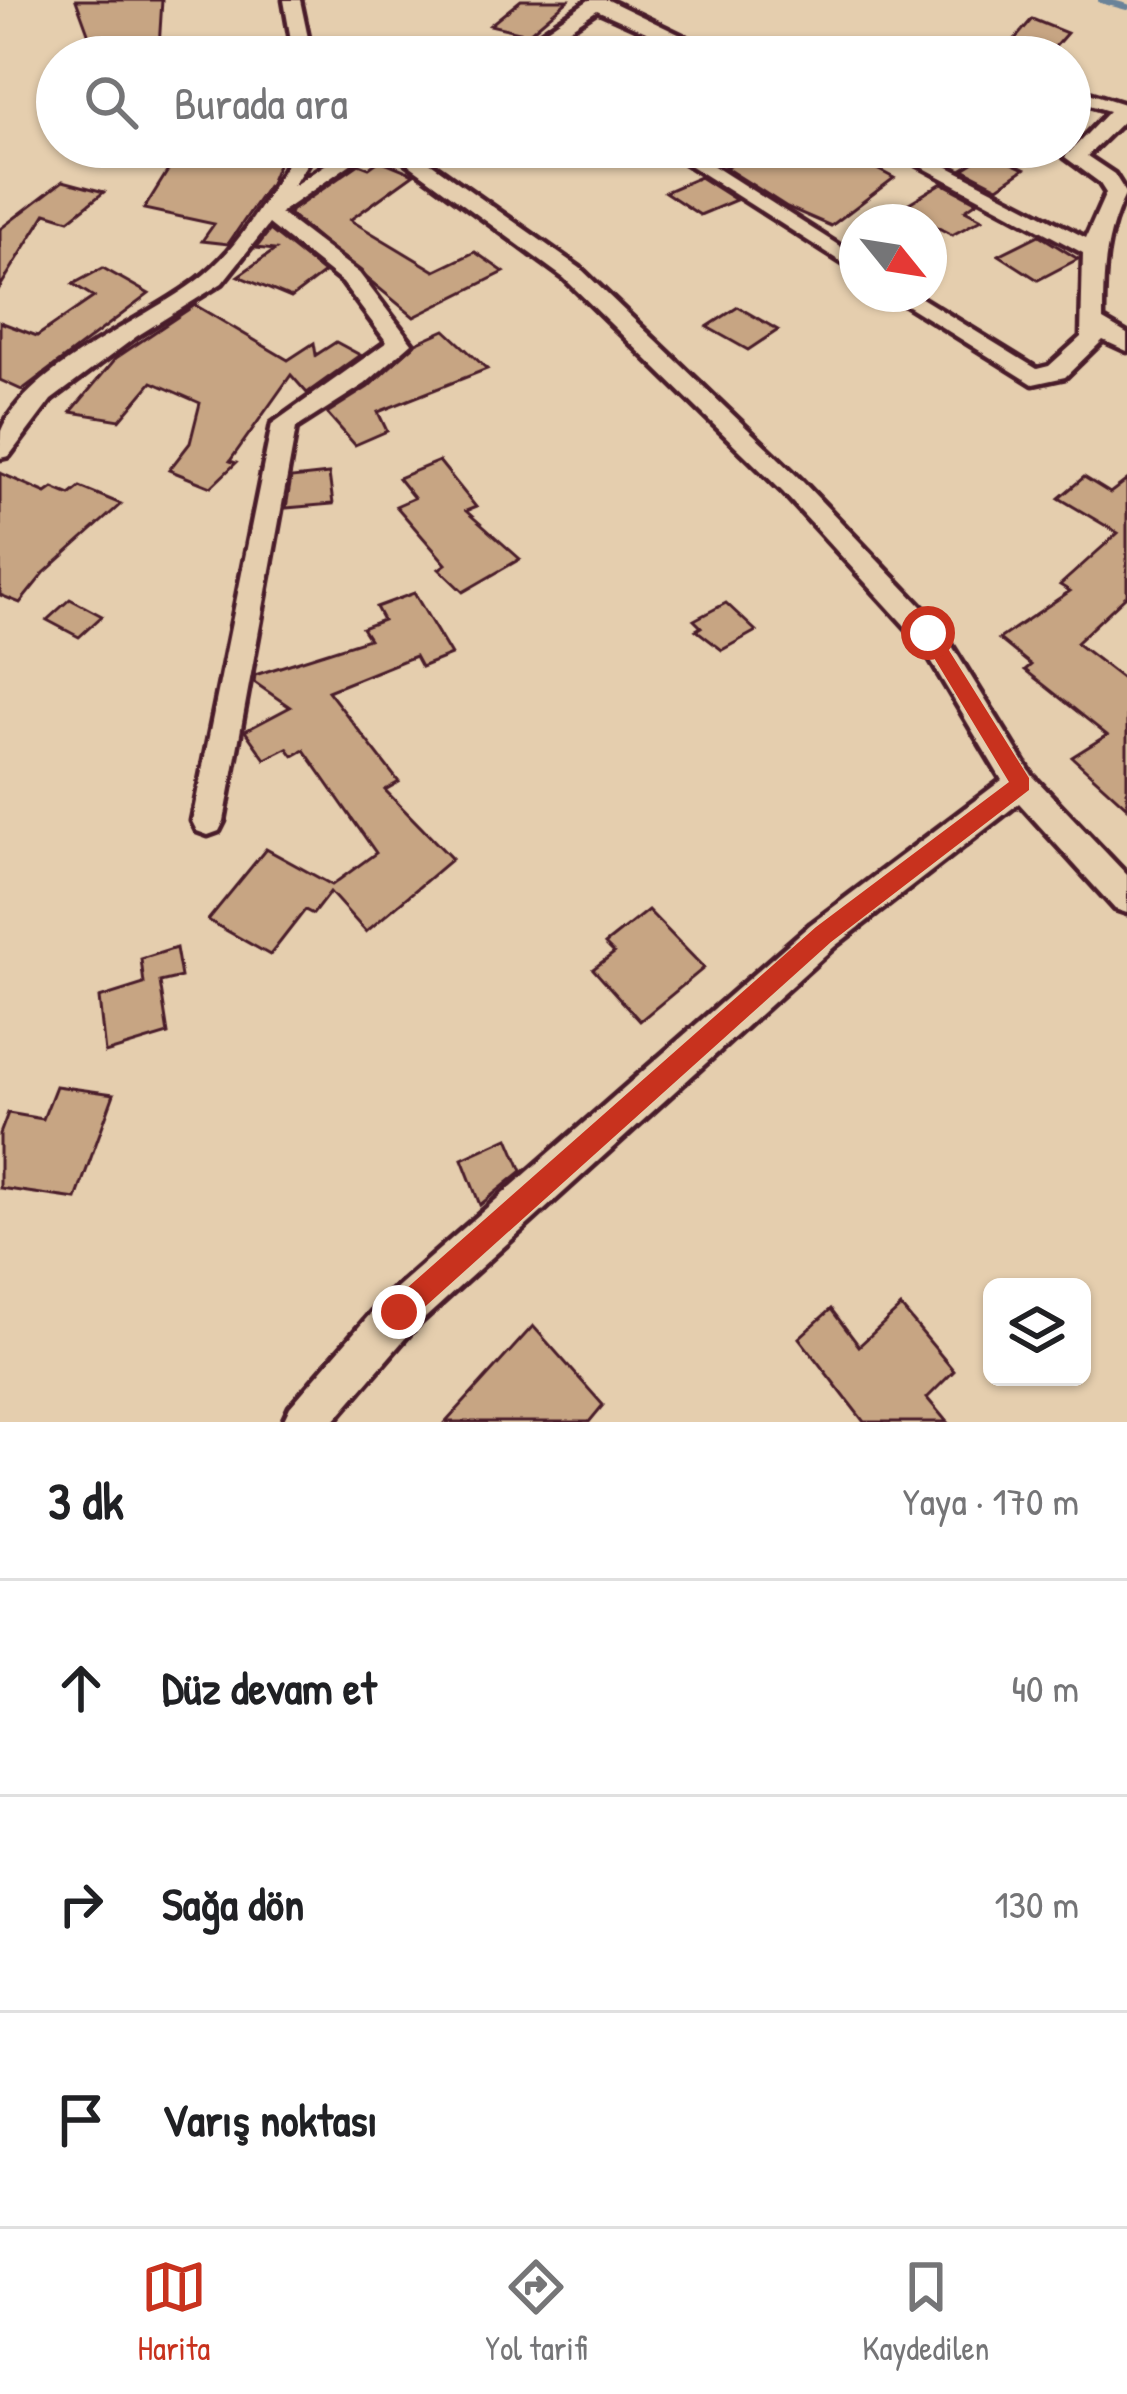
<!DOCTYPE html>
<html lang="tr">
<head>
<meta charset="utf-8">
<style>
  body { margin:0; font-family:"Patrick Hand",sans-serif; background:#f2f2f2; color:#202124 }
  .controls { position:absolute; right:36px; bottom:36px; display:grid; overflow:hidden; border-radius:18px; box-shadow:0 3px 9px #0004 }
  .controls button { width:108px; height:108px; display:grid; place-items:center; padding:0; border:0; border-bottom:3px solid #e0e0e0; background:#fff; color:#202124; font:60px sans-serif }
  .compass { position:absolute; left:839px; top:204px; width:108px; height:108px; border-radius:50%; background:#fff; box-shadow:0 3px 9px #0004; rotate:120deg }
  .stop { position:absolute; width:36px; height:36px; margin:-27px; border:9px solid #c8321e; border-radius:50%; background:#fff }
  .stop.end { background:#c8321e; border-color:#fff; box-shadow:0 3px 12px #0008 }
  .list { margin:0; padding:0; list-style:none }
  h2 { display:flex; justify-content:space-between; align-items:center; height:156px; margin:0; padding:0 48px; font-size:51px }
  h2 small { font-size:39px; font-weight:400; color:#757577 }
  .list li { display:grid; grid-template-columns:78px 1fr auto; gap:36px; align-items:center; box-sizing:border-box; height:216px; padding:0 48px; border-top:3px solid #e0e0e0 }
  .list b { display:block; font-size:45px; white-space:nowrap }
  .list em { font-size:39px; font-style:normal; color:#757577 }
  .icon { flex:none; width:66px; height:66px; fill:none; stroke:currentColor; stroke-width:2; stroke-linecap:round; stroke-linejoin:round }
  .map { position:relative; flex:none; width:1127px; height:1422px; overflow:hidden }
  .search { position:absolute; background:#fff; box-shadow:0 3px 9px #0004; left:36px; right:36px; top:36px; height:132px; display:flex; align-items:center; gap:30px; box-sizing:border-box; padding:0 42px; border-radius:66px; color:#757577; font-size:45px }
  .sheet { height:804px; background:#fff }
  nav { display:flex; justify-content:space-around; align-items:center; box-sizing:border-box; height:168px; border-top:3px solid #e0e0e0; background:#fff; font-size:33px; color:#757577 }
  nav a { display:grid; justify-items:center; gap:6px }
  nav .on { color:#c8321e }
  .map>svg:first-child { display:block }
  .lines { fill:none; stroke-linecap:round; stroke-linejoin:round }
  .stream { stroke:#6b8399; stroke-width:6 }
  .building { fill:#c7a583; stroke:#4a1f2b; stroke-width:3 }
  .street-casing { stroke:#4a1f2b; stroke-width:9 }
  .street { fill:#e5ceae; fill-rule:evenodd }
  .route { fill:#c8321e }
</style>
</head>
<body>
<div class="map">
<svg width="1127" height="1422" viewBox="0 0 1127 1422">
  <rect width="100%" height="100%" fill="#e5ceae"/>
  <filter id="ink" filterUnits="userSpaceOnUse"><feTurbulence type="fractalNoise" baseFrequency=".00833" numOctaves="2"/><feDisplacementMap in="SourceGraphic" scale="24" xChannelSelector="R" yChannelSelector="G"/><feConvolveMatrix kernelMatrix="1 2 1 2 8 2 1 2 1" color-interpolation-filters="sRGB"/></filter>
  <g filter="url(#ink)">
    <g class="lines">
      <polyline class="stream" points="1101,0 1127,7"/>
    </g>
    <g class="building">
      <polygon points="76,0 162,0 159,47 95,52"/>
      <polygon points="521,0 568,0 528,34 490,25"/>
      <polygon points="1032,19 1067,33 1046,57 1000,57"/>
      <polygon points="218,147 285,147 270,183 228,244 202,241 214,224 144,209 182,148"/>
      <polygon points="771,147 797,147 839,166 856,158 894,178 831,226 787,207 724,167"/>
      <polygon points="989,153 1024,169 998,187 963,169"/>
      <polygon points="380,160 414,174 350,220 435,271 475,252 504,272 414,317 288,213 359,164 369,168"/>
      <polygon points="700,177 736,200 700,215 665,192"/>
      <polygon points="63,181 104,192 69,220 46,213 0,287 0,229"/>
      <polygon points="942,183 977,202 965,210 982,219 952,235 901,208"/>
      <polygon points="270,230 324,273 291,298 238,276 275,250 256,248"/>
      <polygon points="1039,235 1078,259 1038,280 999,255"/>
      <polygon points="103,268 149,294 22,390 0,380 0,322 37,336 94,297 73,284"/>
      <polygon points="195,305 288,360 314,343 316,355 336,342 360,355 307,393 291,375 230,461 236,463 211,487 169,470 190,443 200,403 152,382 120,420 71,412 116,358"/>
      <polygon points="738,307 778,330 748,350 707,327"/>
      <polygon points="445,330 487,369 378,412 387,431 355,445 327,413 368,387 416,343"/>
      <polygon points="439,461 476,507 466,511 520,559 463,592 439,569 446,564 396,506 414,498 398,478"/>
      <polygon points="0,473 46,493 53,488 70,495 80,487 121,504 44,573 20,603 0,595"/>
      <polygon points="329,474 333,504 286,508 291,478"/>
      <polygon points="1084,477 1110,493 1127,480 1127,595 1076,643 1127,682 1127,807 1072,757 1107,735 1025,670 1031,665 999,639 1070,591 1060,585 1118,533 1059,498"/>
      <polygon points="414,593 451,655 421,667 415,656 328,691 399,782 385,790 452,859 366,932 330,892 313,914 305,910 270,955 208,920 266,849 332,885 376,853 304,750 293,756 287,748 265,759 245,731 290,707 254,682 255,675 369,639 362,628 383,620 376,607"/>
      <polygon points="70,599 102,616 79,637 47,620"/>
      <polygon points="726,603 756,631 722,650 696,630 701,627 694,620"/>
      <polygon points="648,910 704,968 640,1021 593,969 614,953 605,944"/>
      <polygon points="176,948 181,977 160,982 168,1034 105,1053 99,998 144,984 141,959"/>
      <polygon points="56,1086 114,1094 76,1199 0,1188 0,1134 8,1113 43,1119"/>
      <polygon points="508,1138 522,1171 480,1205 462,1159"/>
      <polygon points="901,1307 954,1371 927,1398 947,1422 864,1422 799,1338 831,1309 859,1346"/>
      <polygon points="533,1326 603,1405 589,1422 446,1422"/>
    </g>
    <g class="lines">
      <g class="street-casing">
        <g id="street">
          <polygon points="284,0 300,0 312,57 294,57"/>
          <polygon points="589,0 608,0 726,57 702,57 597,10 527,57 506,57"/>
          <path d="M1070,87L1127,105V117L1087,156L1114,174L1126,193C1104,236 1103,273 1103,320L1127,334V351L1103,340L1065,377L1033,384L889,294H915L1037,369L1049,366L1081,337L1083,253L885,147H910L1086,238L1106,193L1099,182L1065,157L1109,111L1070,99Z"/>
          <path d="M297,147H317L293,186L352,147H375L280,213L359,273L412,343L365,384L296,428L224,821L219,831L208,835L197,831L192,821L272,424L387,342L343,283L269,224L222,283L137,336L51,400L9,456L0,458C0,450 0,438 1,431C30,364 151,319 205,274C244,242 271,189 297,147Z"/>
          <polygon points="385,147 408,147 580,268 801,480 939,625 1032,775 1127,875 1127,913 1115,909 1019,803 835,946 414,1328 333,1422 283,1422 290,1407 384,1298 811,924 1002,780 919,641 783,492 564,278"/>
          <polygon points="661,147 684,147 857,257 857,272"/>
        </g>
      </g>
      <use href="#street" class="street"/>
    </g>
  </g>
  <polygon class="route" points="922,628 935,628 1029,778 1029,790 831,942 408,1322 390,1322 390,1303 816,927 1009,782 922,638"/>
</svg>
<div class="controls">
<button><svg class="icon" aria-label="layers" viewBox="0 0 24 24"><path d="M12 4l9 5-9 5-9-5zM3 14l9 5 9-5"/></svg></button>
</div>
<svg class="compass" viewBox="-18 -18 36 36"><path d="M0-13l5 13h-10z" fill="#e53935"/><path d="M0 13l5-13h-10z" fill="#757577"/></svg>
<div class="stop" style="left:928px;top:633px"></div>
<div class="stop end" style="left:399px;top:1312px"></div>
<div class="search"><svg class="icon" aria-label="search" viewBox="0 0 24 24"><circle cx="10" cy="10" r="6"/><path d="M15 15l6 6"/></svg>Burada ara</div>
</div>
<section class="sheet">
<h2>3 dk<small>Yaya · 170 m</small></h2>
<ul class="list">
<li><svg class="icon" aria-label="ahead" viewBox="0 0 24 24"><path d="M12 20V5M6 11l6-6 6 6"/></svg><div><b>Düz devam et</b></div><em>40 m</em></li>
<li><svg class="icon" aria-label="right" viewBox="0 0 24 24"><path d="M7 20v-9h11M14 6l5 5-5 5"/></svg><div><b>Sağa dön</b></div><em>130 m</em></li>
<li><svg class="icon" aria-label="arrive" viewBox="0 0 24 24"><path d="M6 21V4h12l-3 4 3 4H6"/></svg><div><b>Varış noktası</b></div></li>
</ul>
</section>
<nav>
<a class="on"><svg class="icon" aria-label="map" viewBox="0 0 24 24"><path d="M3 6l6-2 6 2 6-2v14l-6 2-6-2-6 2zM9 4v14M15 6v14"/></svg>Harita</a>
<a><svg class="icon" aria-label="directions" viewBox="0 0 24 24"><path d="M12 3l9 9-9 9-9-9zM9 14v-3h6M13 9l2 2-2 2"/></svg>Yol tarifi</a>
<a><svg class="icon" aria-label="saved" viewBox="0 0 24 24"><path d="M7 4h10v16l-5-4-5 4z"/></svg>Kaydedilen</a>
</nav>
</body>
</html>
